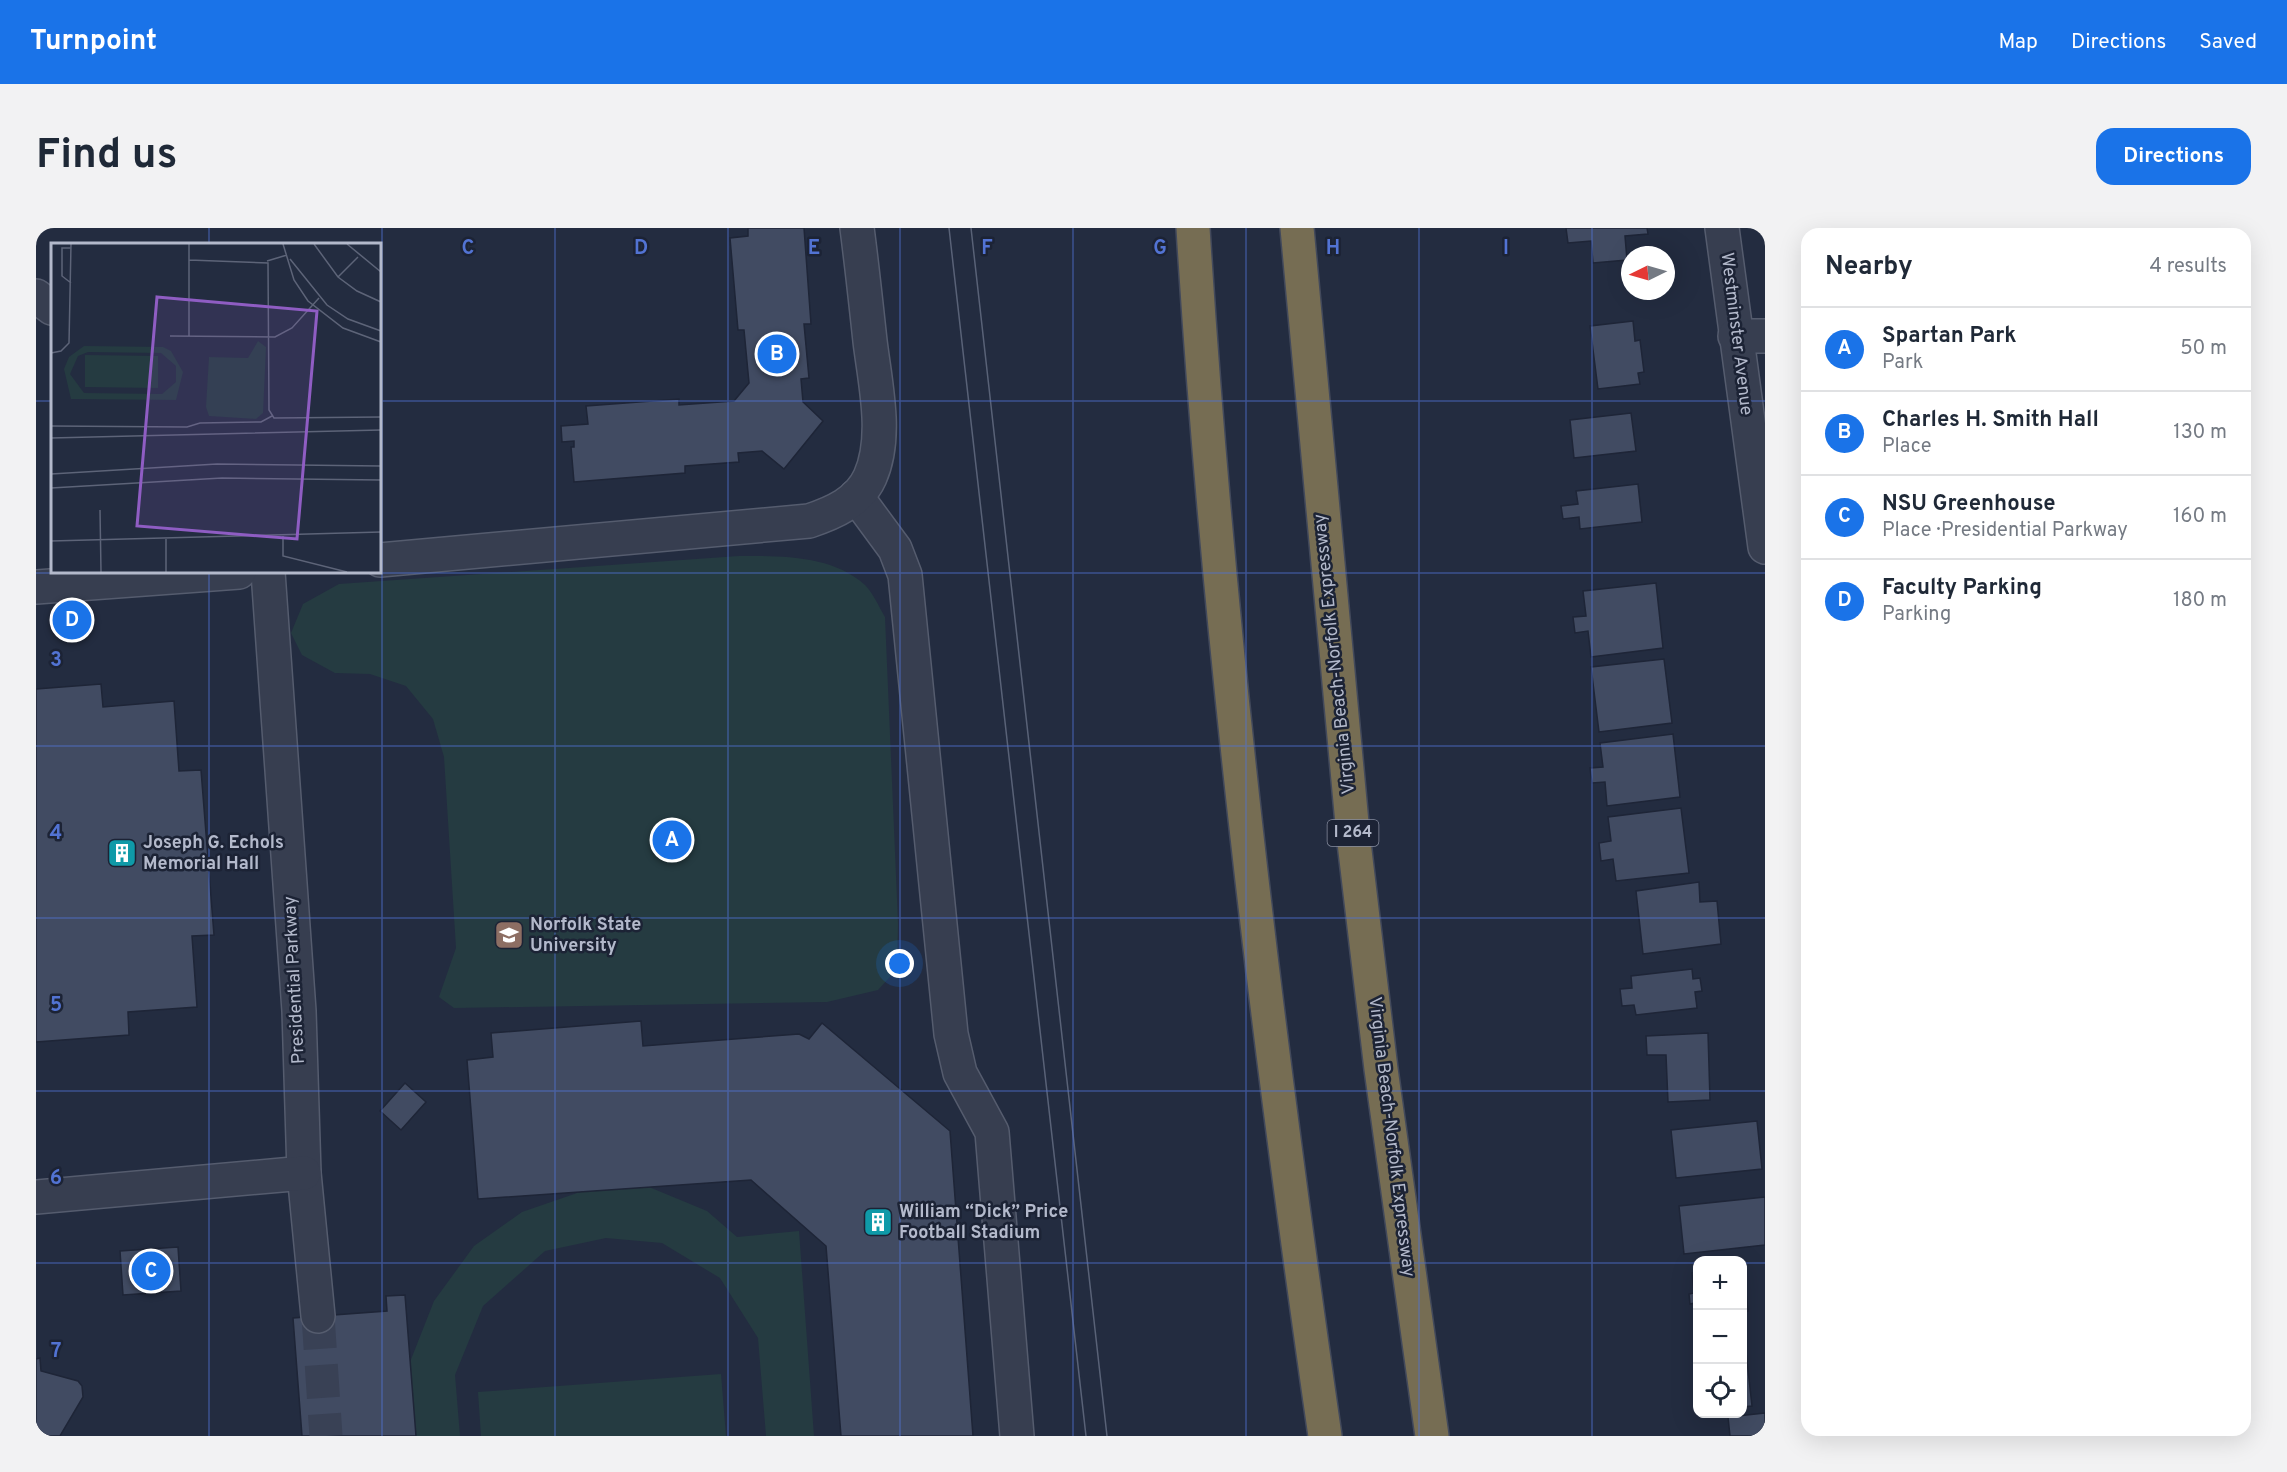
<!DOCTYPE html>
<html lang="en">
<head>
<meta charset="utf-8">
<style>
  body { margin:0; font-family:Overpass,sans-serif; background:#f2f2f3; color:#1f2937 }
  .controls { position:absolute; right:18px; bottom:18px; display:grid; overflow:hidden; border-radius:12px; box-shadow:0 6px 24px #0002 }
  .controls button { width:54px; height:54px; display:grid; place-items:center; padding:0; border:0; border-bottom:2px solid #e0e1e3; background:#fff; color:#1f2937; font:30px sans-serif }
  .compass { position:absolute; left:1585px; top:18px; width:54px; height:54px; border-radius:50%; background:#fff; box-shadow:0 6px 24px #0002; rotate:265deg }
  .you { position:absolute; left:864px; top:736px; width:21px; height:21px; margin:-15px; border:4px solid #fff; border-radius:50%; background:#1a73e8; box-shadow:0 0 0 9px #1a73e833 }
  .badge { display:grid; place-items:center; width:39px; height:39px; border-radius:50%; background:#1a73e8; color:#fff; font-size:20px; font-weight:700 }
  .pin { position:absolute; translate:-50% -50%; border:3px solid #fff; box-shadow:0 2px 6px #0006 }
  .list { margin:0; padding:0; list-style:none }
  h2 { display:flex; justify-content:space-between; align-items:center; height:78px; margin:0; padding:0 24px; font-size:26px }
  h2 small { font-size:20px; font-weight:400; color:#747a83 }
  .list li { display:grid; grid-template-columns:39px 1fr auto; gap:18px; align-items:center; box-sizing:border-box; height:84px; padding:0 24px; border-top:2px solid #e0e1e3 }
  .list b { display:block; font-size:22px; white-space:nowrap }
  .list p { margin:0; font-size:20px; white-space:nowrap; color:#747a83 }
  .list em { font-size:20px; font-style:normal; color:#747a83 }
  .icon { flex:none; width:33px; height:33px; fill:none; stroke:currentColor; stroke-width:2; stroke-linecap:round; stroke-linejoin:round }
  .map { position:relative; flex:none; width:1729px; height:1208px; overflow:hidden; border-radius:18px }
  header { display:flex; align-items:center; gap:36px; box-sizing:border-box; height:84px; padding:0 30px; background:#1a73e8; color:#fff }
  header strong { font-size:28px }
  nav { display:flex; gap:33px; margin-inline-start:auto; font-size:21px }
  .intro { display:flex; align-items:center; justify-content:space-between; box-sizing:border-box; height:144px; padding:0 36px }
  h1 { margin:0; font-size:42px }
  .button { padding:15px 27px; border-radius:18px; background:#1a73e8; color:#fff; font-size:21px; font-weight:700 }
  main { display:flex; gap:36px; padding:0 36px }
  aside { flex:1; background:#fff; border-radius:18px; box-shadow:0 6px 24px #0002 }
  .map>svg:first-child { display:block }
  .green { fill:#253b41 }
  .building { fill:#414b62; stroke:#1e2537; stroke-width:1.5 }
  .lines { fill:none; stroke-linecap:round; stroke-linejoin:round }
  .minor-tunnel { stroke:#394155; stroke-width:33; stroke-dasharray:33 16; stroke-linecap:butt }
  .minor-casing { stroke:#555c6e; stroke-width:36 }
  .highway-casing { stroke:#42495b; stroke-width:36 }
  .minor { stroke:#373e50; stroke-width:33 }
  .highway { stroke:#766d53; stroke-width:33 }
  .tram { stroke:#596277; stroke-width:1.5 }
  .grid { fill:none; stroke:#5273d3; stroke-width:1.5; stroke-opacity:0.55 }
  .labels { text-anchor:middle; dominant-baseline:central; stroke-width:5; stroke-linejoin:round; paint-order:stroke }
  .shield { fill:#1c2335; stroke:#868c9e; stroke-width:1.5 }
  .shield-label { font-size:16px; font-weight:bold; fill:#b3b9cb }
  .street-label { font-size:18px; fill:#b3b9cb; stroke:#1c2335 }
  .poi-label { font-size:18px; font-weight:bold; fill:#b3b9cb; stroke:#1c2335; text-anchor:start }
  .inset-road { fill:none; stroke:#5d6478; stroke-width:1.5 }
  .view { fill:#8f5dc3; fill-opacity:0.15; stroke:#8f5dc3; stroke-width:3 }
  .inset-edge { fill:none; stroke:#b3b9cb; stroke-width:3 }
  .grid-label { font-size:20px; text-anchor:middle; font-weight:bold; fill:#5273d3; stroke:#1c2335; stroke-width:5; stroke-linejoin:round; paint-order:stroke }
</style>
</head>
<body>
<header>
<strong>Turnpoint</strong>
<nav><a>Map</a><a>Directions</a><a>Saved</a></nav>
</header>
<div class="intro"><h1>Find us</h1><a class="button">Directions</a></div>
<main>
<div class="map">
<svg width="1729" height="1208" viewBox="0 0 1729 1208">
  <rect width="100%" height="100%" fill="#232c40"/>
  <g class="green">
    <path d="M703,328C744,328 796,327 829,357C837,365 843,379 849,389L862,695L861,741L842,762L791,774L418,780L403,769L420,720L408,529L397,491L370,458L334,446L299,445L266,427L255,405L267,376L303,356Z"/>
    <polygon points="613,959 671,983 701,1009 763,1003 778,1208 730,1208 722,1110 684,1050 626,1015 570,1010 509,1023 447,1078 419,1147 424,1208 380,1208 374,1134 398,1073 438,1018 486,984 544,964"/>
    <polygon points="685,1146 690,1208 445,1208 442,1164"/>
  </g>
  <g class="building">
    <polygon points="712,0 768,0 775,96 768,96 773,150 765,151 767,174 787,193 748,241 726,223 702,225 703,234 649,238 649,245 538,254 535,219 538,219 538,213 526,214 525,198 552,196 550,178 643,171 643,177 698,173 713,155 708,102 702,102 694,10 712,8"/>
    <polygon points="1530,0 1611,0 1612,6 1589,8 1591,32 1557,35 1555,13 1532,15"/>
    <polygon points="1597,93 1599,113 1604,112 1608,144 1602,145 1604,156 1562,161 1554,98"/>
    <polygon points="1595,185 1600,223 1538,230 1534,192"/>
    <polygon points="1602,256 1606,294 1544,301 1543,289 1527,291 1525,278 1542,276 1540,263"/>
    <polygon points="1620,355 1627,420 1555,429 1552,403 1539,405 1537,389 1550,388 1547,363"/>
    <polygon points="1628,431 1636,495 1563,504 1555,439"/>
    <polygon points="65,456 67,479 138,473 143,543 165,542 178,707 156,708 161,779 92,784 93,807 0,814 0,461"/>
    <polygon points="1637,506 1644,569 1571,578 1569,554 1556,555 1554,540 1567,539 1564,515"/>
    <polygon points="1645,580 1653,645 1580,653 1577,631 1565,633 1563,615 1575,613 1572,589"/>
    <polygon points="1663,654 1664,674 1681,673 1685,716 1607,726 1600,663"/>
    <polygon points="1656,741 1657,751 1664,750 1666,763 1659,764 1661,780 1600,787 1598,777 1586,778 1584,761 1596,760 1595,748"/>
    <polygon points="605,793 607,818 763,806 773,811 786,795 914,903 937,1208 805,1208 790,1018 715,952 442,971 431,832 457,829 455,805"/>
    <polygon points="1672,805 1674,872 1632,874 1630,827 1611,827 1610,808"/>
    <polygon points="369,855 390,874 365,902 344,883"/>
    <polygon points="1721,893 1726,941 1640,950 1635,902"/>
    <polygon points="1729,969 1729,1017 1648,1026 1643,978"/>
    <polygon points="142,1019 145,1063 87,1067 84,1023"/>
    <polygon points="1662,1044 1662,1102 1659,1075 1654,1076 1653,1066 1658,1065 1656,1045"/>
    <polygon points="1706,1056 1709,1056 1712,1083 1707,1084 1709,1102 1706,1102"/>
    <polygon points="369,1067 380,1208 266,1208 257,1090 351,1083 350,1068"/>
    <polygon points="1709,1115 1716,1178 1706,1179 1706,1116"/>
    <polygon points="4,1130 5,1143 42,1153 46,1158 47,1169 24,1208 0,1208 0,1131"/>
    <polygon points="1729,1185 1729,1208 1694,1208 1692,1189"/>
  </g>
  <g class="lines">
    <polyline class="minor-tunnel" points="282,1088 290,1208"/>
    <g class="minor-casing">
      <g id="minor">
        <polyline points="1686,0 1729,319"/>
        <polyline points="0,68 16,80"/>
        <polyline points="1699,108 1729,108"/>
        <polyline points="820,268 859,321 869,347 915,806 924,845 956,904 981,1208"/>
        <path d="M344,332L773,293C797,285 823,274 834,249C852,209 839,155 834,113C830,76 826,38 821,0"/>
        <polyline points="232,344 263,783 268,945 282,1088"/>
        <polyline points="0,359 203,344"/>
        <polyline points="0,969 268,945"/>
      </g>
    </g>
    <g class="highway-casing">
      <g id="highway">
        <path d="M1157,0C1182,404 1231,807 1289,1208"/>
        <polyline points="1261,0 1317,606 1345,841 1396,1208"/>
      </g>
    </g>
    <use href="#minor" class="minor"/>
    <use href="#highway" class="highway"/>
    <g class="tram">
      <polyline points="913,0 1050,1208"/>
      <polyline points="935,0 1071,1208"/>
    </g>
  </g>
  <path class="grid" d="M173,0V16M346,0V1208M519,0V1208M692,0V1208M864,0V1208M1037,0V1208M1210,0V1208M1383,0V1208M1556,0V1208M0,173H16M344,173H1729M173,344V1208M0,345H1729M0,518H1729M0,690H1729M0,863H1729M0,1035H1662M1706,1035H1729"/>
  <defs>
    <g id="building-square" transform="scale(1.5)"><rect x="-9" y="-9" width="18" height="18" rx="4" fill="#0f9aa8" stroke="#1c2335"/><path d="M-4-6H4V6H1V3H-1V6H-4ZM-2.5-4.3h1.7v1.8h-1.7ZM.8-4.3h1.7v1.8H.8ZM-2.5-1h1.7V.8h-1.7ZM.8-1h1.7V.8H.8Z" fill="#fff"/></g>
    <g id="university-square" transform="scale(1.5)"><rect x="-9" y="-9" width="18" height="18" rx="4" fill="#8d6e63" stroke="#1c2335"/><path d="M0-5L7-2L0 1L-7-2ZM-4 1L0 2.5L4 1V4Q0 6-4 4Z" fill="#fff"/></g>
  </defs>
  <g fill-rule="evenodd">
    <use href="#building-square" x="86" y="625"/>
    <use href="#university-square" x="473" y="707"/>
    <use href="#building-square" x="842" y="994"/>
  </g>
  <g class="labels">
    <rect class="shield" x="1291.5" y="592" width="51" height="26" rx="4.5"/>
    <g class="shield-label">
      <text x="1317" y="605">I 264</text>
    </g>
    <g class="street-label">
      <text transform="translate(1700 106) rotate(83)">Westminster Avenue</text>
      <text transform="translate(1299 426) rotate(-96)">Virginia Beach-Norfolk Expressway</text>
      <text transform="translate(259 752) rotate(-93)">Presidential Parkway</text>
      <text transform="translate(1355 909) rotate(83)">Virginia Beach-Norfolk Expressway</text>
    </g>
    <g class="poi-label">
      <text x="107" y="615">Joseph G. Echols<tspan x="107" dy="21">Memorial Hall</tspan></text>
      <text x="494" y="697">Norfolk State<tspan x="494" dy="21">University</tspan></text>
      <text x="863" y="984">William “Dick” Price<tspan x="863" dy="21">Football Stadium</tspan></text>
    </g>
  </g>
  <g transform="translate(15 15)">
    <rect width="330" height="330" fill="#232c40"/>
    <path d="M207,98L215,104L212,170L205,176L158,173L155,164L158,114L197,115ZM33,103L112,104L120,108L132,129L125,157L20,156L13,126L18,114ZM37,109L110,110L125,123V139L111,151L33,150L19,131L27,113ZM34,112L107,113V145L34,144Z" fill="#253b41" fill-rule="evenodd"/>
    <path class="inset-road" d="M138,1V93M232,1L243,37L257,58L292,85L330,99M263,1L287,34L306,48L330,59M296,1L330,29M239,16L276,62L297,76L330,88M138,17L217,20L218,167L223,175L330,174M216,18L236,12M287,34L307,14M20,40L11,33V5H20M119,93L224,94L241,85L268,55M0,110L10,108L18,100L20,1M0,183L136,184L149,180L210,179L221,173M0,195L330,187M0,231L166,221L330,223M0,245L171,235L330,237M49,267L50,329M232,291V313L296,329M115,296V329M0,298L330,289"/>
    <path class="view" d="M106,54L266,68L246,296L86,283Z"/>
    <rect width="330" height="330" class="inset-edge"/>
  </g>
  <g class="grid-label">
    <text x="432" y="26">C</text>
    <text x="605" y="26">D</text>
    <text x="778" y="26">E</text>
    <text x="951" y="26">F</text>
    <text x="1124" y="26">G</text>
    <text x="1297" y="26">H</text>
    <text x="1470" y="26">I</text>
    <text x="20" y="438">3</text>
    <text x="20" y="611">4</text>
    <text x="20" y="783">5</text>
    <text x="20" y="956">6</text>
    <text x="20" y="1129">7</text>
  </g>
</svg>
<div class="controls">
<button>+</button>
<button>−</button>
<button><svg class="icon" aria-label="locate" viewBox="0 0 24 24"><circle cx="12" cy="12" r="6"/><path d="M12 2v4M12 18v4M2 12h4M18 12h4"/></svg></button>
</div>
<svg class="compass" viewBox="-18 -18 36 36"><path d="M0-13l5 13h-10z" fill="#e53935"/><path d="M0 13l5-13h-10z" fill="#747a83"/></svg>
<div class="you"></div>
<div class="pin badge" style="left:636px;top:612px">A</div>
<div class="pin badge" style="left:741px;top:126px">B</div>
<div class="pin badge" style="left:115px;top:1043px">C</div>
<div class="pin badge" style="left:36px;top:392px">D</div>
</div>
<aside>
<h2>Nearby<small>4 results</small></h2>
<ul class="list">
<li><span class="badge">A</span><div><b>Spartan Park</b><p>Park</p></div><em>50 m</em></li>
<li><span class="badge">B</span><div><b>Charles H. Smith Hall</b><p>Place</p></div><em>130 m</em></li>
<li><span class="badge">C</span><div><b>NSU Greenhouse</b><p>Place · Presidential Parkway</p></div><em>160 m</em></li>
<li><span class="badge">D</span><div><b>Faculty Parking</b><p>Parking</p></div><em>180 m</em></li>
</ul>
</aside>
</main>
</body>
</html>
